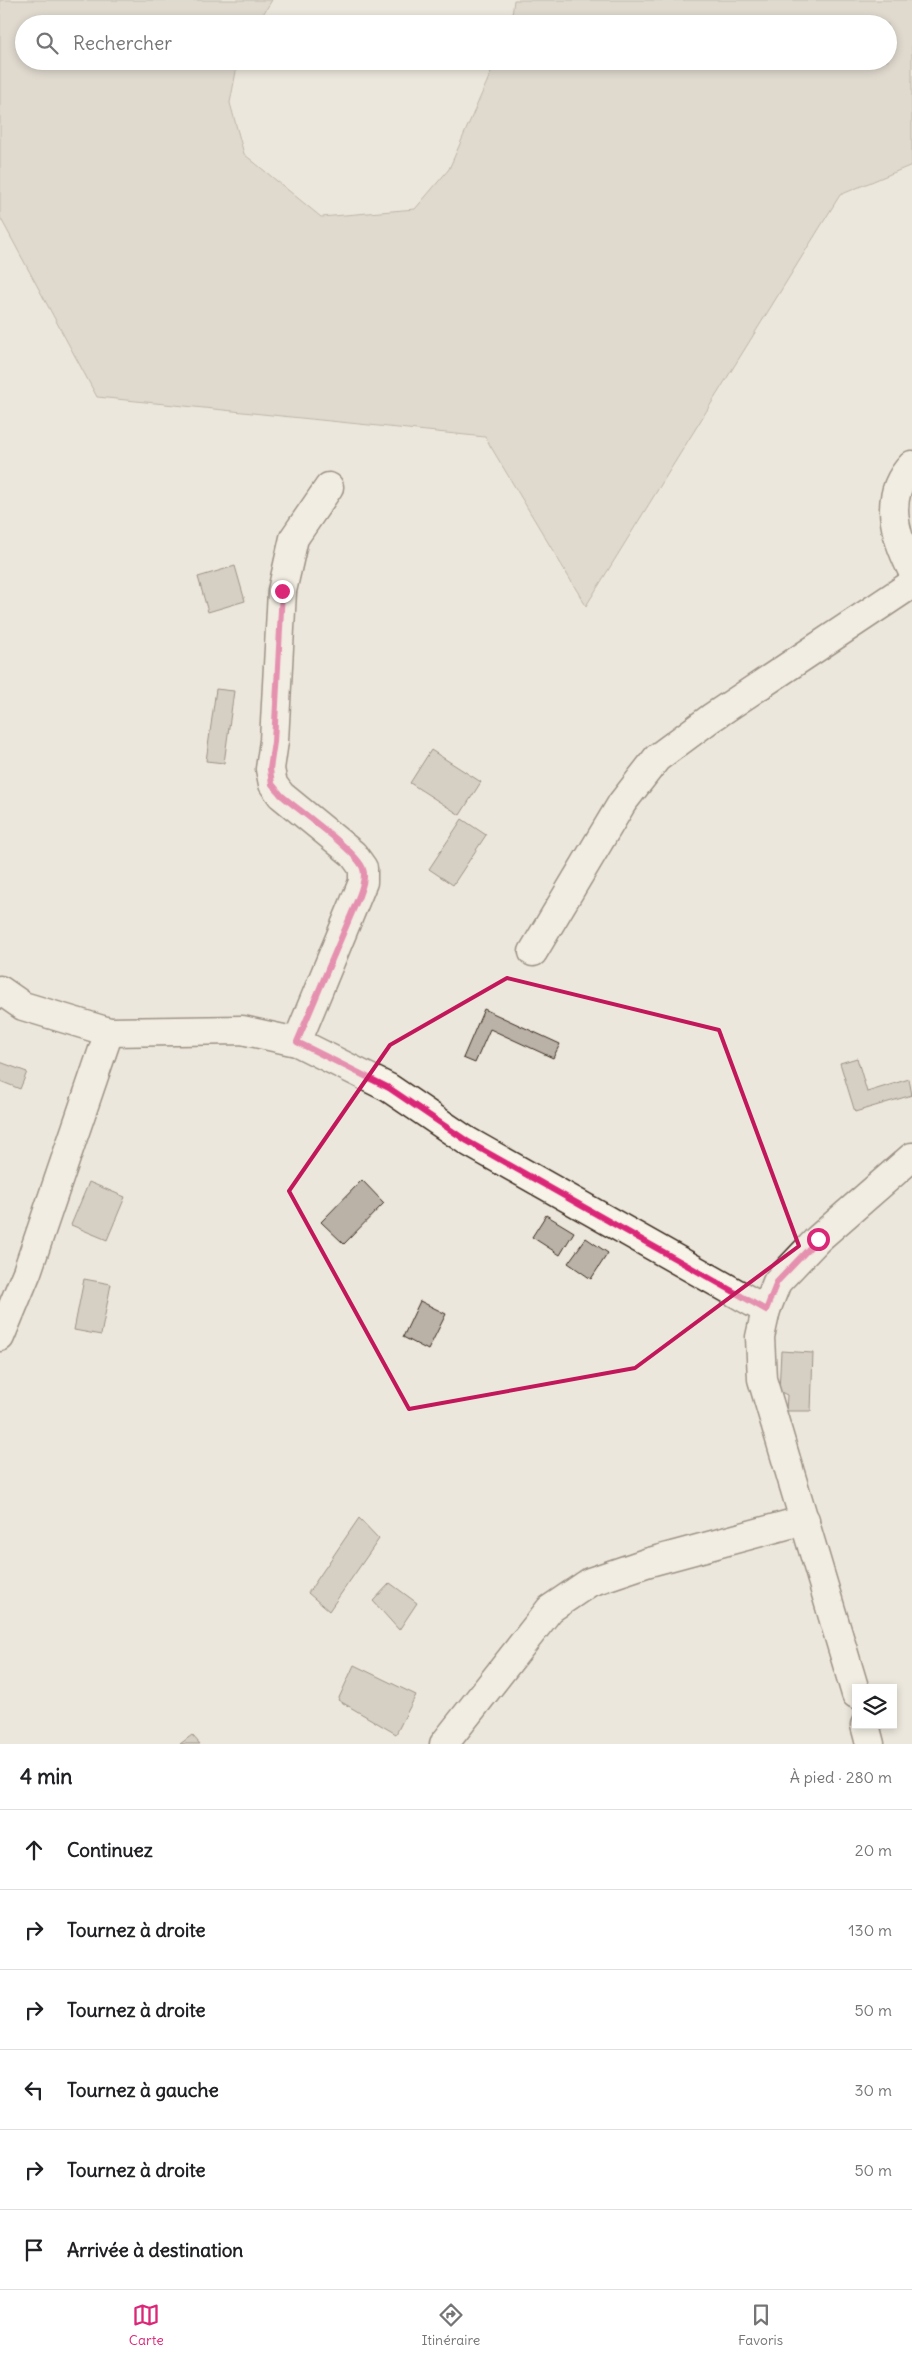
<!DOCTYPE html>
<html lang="fr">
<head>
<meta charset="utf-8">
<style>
  body { margin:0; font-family:Delius,sans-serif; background:#f2f2f2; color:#202124 }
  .controls { position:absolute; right:15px; bottom:15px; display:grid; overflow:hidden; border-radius:0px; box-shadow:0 2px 8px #0003 }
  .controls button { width:45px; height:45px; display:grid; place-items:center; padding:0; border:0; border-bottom:1px solid #e0e0e0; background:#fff; color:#202124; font:25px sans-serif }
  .stop { position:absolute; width:15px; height:15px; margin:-11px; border:4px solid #db2777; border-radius:50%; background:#fff }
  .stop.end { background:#db2777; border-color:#fff; box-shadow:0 1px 5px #0008 }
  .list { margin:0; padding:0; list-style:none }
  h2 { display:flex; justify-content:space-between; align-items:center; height:65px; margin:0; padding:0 20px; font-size:21px }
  h2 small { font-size:16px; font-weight:400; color:#757577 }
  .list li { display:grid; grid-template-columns:32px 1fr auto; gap:15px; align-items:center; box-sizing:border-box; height:80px; padding:0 20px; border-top:1px solid #e0e0e0 }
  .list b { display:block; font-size:19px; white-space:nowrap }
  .list em { font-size:16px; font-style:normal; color:#757577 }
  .icon { flex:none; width:28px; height:28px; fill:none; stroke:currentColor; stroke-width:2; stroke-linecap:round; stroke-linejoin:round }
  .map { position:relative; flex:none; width:912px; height:1744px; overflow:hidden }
  .search { position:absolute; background:#fff; box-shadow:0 2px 8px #0003; left:15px; right:15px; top:15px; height:55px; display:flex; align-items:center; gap:12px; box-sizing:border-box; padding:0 18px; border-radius:28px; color:#757577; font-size:19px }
  .sheet { height:545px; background:#fff }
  nav { display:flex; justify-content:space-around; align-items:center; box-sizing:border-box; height:70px; border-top:1px solid #e0e0e0; background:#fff; font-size:14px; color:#757577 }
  nav a { display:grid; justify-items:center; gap:2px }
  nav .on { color:#db2777 }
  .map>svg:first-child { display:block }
  .green { fill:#cec8bc; stroke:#84796d }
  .building { fill:#bab2a7; stroke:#3b2a1e }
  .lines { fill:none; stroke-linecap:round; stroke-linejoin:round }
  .minor-casing { stroke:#3b2a1e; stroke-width:31 }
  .minor { stroke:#f7f3e8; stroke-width:28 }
  .route { stroke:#db2777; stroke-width:6 }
  .marked { fill:none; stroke:#c2185b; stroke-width:4; stroke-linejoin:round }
</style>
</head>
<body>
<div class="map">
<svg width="912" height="1744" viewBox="0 0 912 1744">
  <rect width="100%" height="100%" fill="#ece7dc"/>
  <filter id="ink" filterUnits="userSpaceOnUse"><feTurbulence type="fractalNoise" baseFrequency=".02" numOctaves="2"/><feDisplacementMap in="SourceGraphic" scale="10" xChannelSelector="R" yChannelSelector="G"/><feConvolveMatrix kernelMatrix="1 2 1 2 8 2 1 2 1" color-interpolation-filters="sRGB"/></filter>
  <g filter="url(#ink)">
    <polygon class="green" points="0,0 272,0 257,24 24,24 24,61 238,61 230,103 244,154 321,217 415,209 449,169 496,61 888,61 888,24 511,24 514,0 912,0 912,165 840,195 586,606 485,437 97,397 0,217"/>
    <g class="building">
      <polygon points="235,566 245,601 208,612 198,577"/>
      <polygon points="216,689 234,691 224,763 206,761"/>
      <polygon points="431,750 481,782 460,815 410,783"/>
      <polygon points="462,819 486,835 453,885 429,869"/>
      <polygon points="484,1009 560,1044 553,1058 490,1029 475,1063 463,1058"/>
      <polygon points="857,1058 867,1092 909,1079 912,1095 855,1112 840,1063"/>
      <polygon points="0,1062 27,1072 20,1089 0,1081"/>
      <polygon points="362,1180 384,1203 344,1244 321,1222"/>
      <polygon points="89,1182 125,1197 107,1240 71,1225"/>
      <polygon points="546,1215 574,1232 560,1255 532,1237"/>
      <polygon points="586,1238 608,1253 591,1279 568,1263"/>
      <polygon points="84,1279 111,1284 101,1335 74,1330"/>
      <polygon points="420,1301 446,1314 428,1350 403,1337"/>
      <polygon points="781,1351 813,1353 811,1411 786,1411 787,1395 779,1391"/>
      <polygon points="359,1518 379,1539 329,1611 308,1593"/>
      <polygon points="390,1583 417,1603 399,1630 373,1601"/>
      <polygon points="354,1665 416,1695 396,1734 338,1700"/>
      <polygon points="192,1735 200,1744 180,1744"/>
    </g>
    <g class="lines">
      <g class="minor-casing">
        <g id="minor">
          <path d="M912,465C882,496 895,536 912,570"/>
          <polyline points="533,952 622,803 657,758 711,718 912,584"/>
          <polyline points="0,990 23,1006 109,1032 242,1030 297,1042 389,1088 467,1141 766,1310"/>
          <polyline points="297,1042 363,882 363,868 353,854 281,795 273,784 270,769 274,741 282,591 294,538 329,487"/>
          <polyline points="0,1337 27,1272 109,1032"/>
          <polyline points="856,1694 762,1379 760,1337 766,1310 777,1282 818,1239 912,1157"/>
          <polyline points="865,1725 870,1744"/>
          <polyline points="444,1744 550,1609 590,1582 646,1563 805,1520"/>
        </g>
      </g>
      <use href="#minor" class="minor"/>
    </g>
  </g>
  <g class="lines" filter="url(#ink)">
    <path class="route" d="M282,591L274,742L270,769L272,784L281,795C297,809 358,852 363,869C366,877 362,888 359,896L297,1042L389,1088L467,1141L766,1310L777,1282L818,1239"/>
  </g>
  <path d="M0 0H912V1744H0ZM507,978L719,1030L799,1246L635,1368L409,1409L289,1191L390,1045Z" fill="#ece7dc" fill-opacity=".55" fill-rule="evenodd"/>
  <path class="marked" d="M507,978L719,1030L799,1246L635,1368L409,1409L289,1191L390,1045Z"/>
</svg>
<div class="controls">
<button><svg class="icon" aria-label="layers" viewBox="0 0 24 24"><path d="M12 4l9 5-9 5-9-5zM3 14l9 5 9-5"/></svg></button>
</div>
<div class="stop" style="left:818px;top:1239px"></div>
<div class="stop end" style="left:282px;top:591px"></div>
<div class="search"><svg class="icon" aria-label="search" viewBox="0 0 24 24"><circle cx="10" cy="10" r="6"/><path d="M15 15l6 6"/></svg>Rechercher</div>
</div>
<section class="sheet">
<h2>4 min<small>À pied · 280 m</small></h2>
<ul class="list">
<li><svg class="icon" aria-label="ahead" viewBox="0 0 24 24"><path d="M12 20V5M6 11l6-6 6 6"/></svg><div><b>Continuez</b></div><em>20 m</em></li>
<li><svg class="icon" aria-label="right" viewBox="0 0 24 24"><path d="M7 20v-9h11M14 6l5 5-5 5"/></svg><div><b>Tournez à droite</b></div><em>130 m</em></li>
<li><svg class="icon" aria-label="right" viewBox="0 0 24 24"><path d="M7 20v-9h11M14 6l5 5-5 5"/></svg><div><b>Tournez à droite</b></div><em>50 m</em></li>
<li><svg class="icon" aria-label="left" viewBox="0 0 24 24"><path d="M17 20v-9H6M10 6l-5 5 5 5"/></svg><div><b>Tournez à gauche</b></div><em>30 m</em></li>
<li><svg class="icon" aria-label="right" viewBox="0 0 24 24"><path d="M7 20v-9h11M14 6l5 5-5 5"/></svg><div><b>Tournez à droite</b></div><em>50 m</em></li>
<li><svg class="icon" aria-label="arrive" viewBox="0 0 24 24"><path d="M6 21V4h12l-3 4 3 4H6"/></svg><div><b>Arrivée à destination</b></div></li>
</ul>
</section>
<nav>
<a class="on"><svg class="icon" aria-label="map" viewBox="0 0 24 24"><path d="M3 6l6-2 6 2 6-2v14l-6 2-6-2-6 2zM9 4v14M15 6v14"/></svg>Carte</a>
<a><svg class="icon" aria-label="directions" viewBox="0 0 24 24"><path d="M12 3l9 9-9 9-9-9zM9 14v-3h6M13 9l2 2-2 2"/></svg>Itinéraire</a>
<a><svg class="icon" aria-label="saved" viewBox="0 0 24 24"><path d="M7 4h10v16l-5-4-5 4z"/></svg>Favoris</a>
</nav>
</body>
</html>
